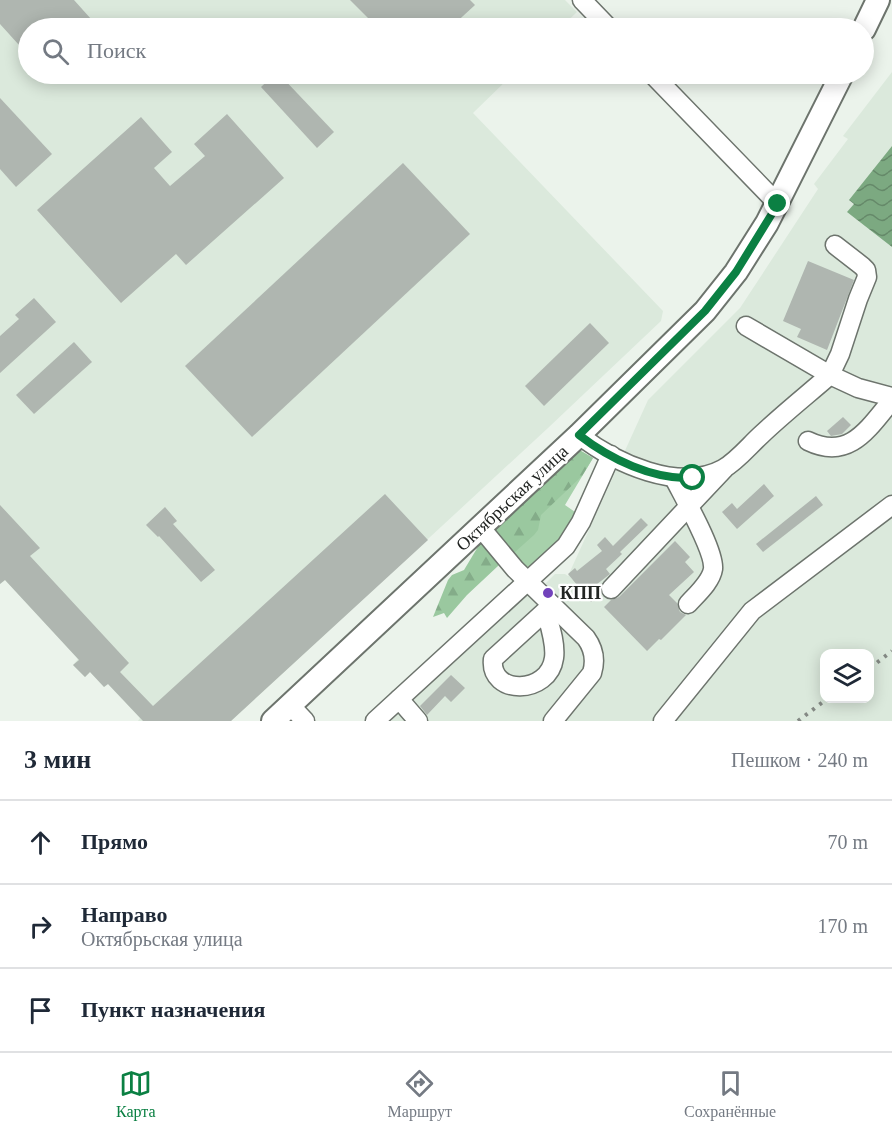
<!DOCTYPE html>
<html lang="ru">
<head>
<meta charset="utf-8">
<style>
  body { margin:0; font-family:Georgia,serif; background:#f6f6f7; color:#1f2937 }
  .controls { position:absolute; right:18px; bottom:18px; display:grid; overflow:hidden; border-radius:12px; box-shadow:0 3px 15px #0003 }
  .controls button { width:54px; height:54px; display:grid; place-items:center; padding:0; border:0; border-bottom:2px solid #e0e1e3; background:#fff; color:#1f2937; font:30px sans-serif }
  .stop { position:absolute; width:18px; height:18px; margin:-14px; border:4px solid #0b8043; border-radius:50%; background:#fff }
  .stop.end { background:#0b8043; border-color:#fff; box-shadow:0 2px 6px #0008 }
  .list { margin:0; padding:0; list-style:none }
  h2 { display:flex; justify-content:space-between; align-items:center; height:78px; margin:0; padding:0 24px; font-size:26px }
  h2 small { font-size:20px; font-weight:400; color:#747a83 }
  .list li { display:grid; grid-template-columns:39px 1fr auto; gap:18px; align-items:center; box-sizing:border-box; height:84px; padding:0 24px; border-top:2px solid #e0e1e3 }
  .list b { display:block; font-size:22px; white-space:nowrap }
  .list p { margin:0; font-size:20px; white-space:nowrap; color:#747a83 }
  .list em { font-size:20px; font-style:normal; color:#747a83 }
  .icon { flex:none; width:33px; height:33px; fill:none; stroke:currentColor; stroke-width:2; stroke-linecap:round; stroke-linejoin:round }
  .map { position:relative; flex:none; width:892px; height:721px; overflow:hidden }
  .search { position:absolute; background:#fff; box-shadow:0 3px 15px #0003; left:18px; right:18px; top:18px; height:66px; display:flex; align-items:center; gap:15px; box-sizing:border-box; padding:0 21px; border-radius:33px; color:#747a83; font-size:22px }
  .sheet { height:330px; background:#fff }
  nav { display:flex; justify-content:space-around; align-items:center; box-sizing:border-box; height:84px; border-top:2px solid #e0e1e3; background:#fff; font-size:16px; color:#747a83 }
  nav a { display:grid; justify-items:center; gap:3px }
  nav .on { color:#0b8043 }
  .map>svg:first-child { display:block }
  .built { fill:#dbe9dc; fill-rule:evenodd }
  .grass { fill:#a7d1ab }
  .forest { fill:url(#forest-firs) }
  .water { fill:url(#water-waves) }
  .building { fill:#afb6b0 }
  .lines { fill:none; stroke-linecap:round; stroke-linejoin:round }
  .minor-casing { stroke:#6d746d; stroke-width:21 }
  .major-casing { stroke:#6d746d; stroke-width:26 }
  .minor { stroke:#fff; stroke-width:18 }
  .major { stroke:#fff; stroke-width:22 }
  .rail { stroke:#848984; stroke-width:4; stroke-dasharray:3 6; stroke-linecap:butt }
  .route { stroke:#0b8043; stroke-width:8 }
  .poi-dot { fill:#7243bb; stroke:#fff; stroke-width:2 }
  .labels { text-anchor:middle; dominant-baseline:central; stroke-width:4.5; stroke-linejoin:round; paint-order:stroke }
  .street-label { font-size:18px; fill:#212422; stroke:#fff }
  .poi-label { font-size:18px; font-weight:bold; fill:#212422; stroke:#fff; text-anchor:start }
</style>
</head>
<body>
<div class="map">
<svg width="892" height="721" viewBox="0 0 892 721">
  <defs>
    <pattern id="forest-firs" width="22" height="20" patternUnits="userSpaceOnUse" patternTransform="scale(1.5)"><rect width="22" height="20" fill="#9ac89f"/><path d="M5 1l3.5 6h-7zM16 11l3.5 6h-7z" fill="#84ac89"/></pattern>
    <pattern id="water-waves" width="16" height="10" patternUnits="userSpaceOnUse" patternTransform="scale(1.5)"><rect width="16" height="10" fill="#7ca981"/><path d="M0 5q4-4 8 0t8 0" fill="none" stroke="#658969"/></pattern>
  </defs>
  <rect width="100%" height="100%" fill="#ebf3eb"/>
  <g class="built">
    <polygon points="0,0 565,0 577,12 560,28 28,28 28,74 513,74 473,113 663,311 661,321 548,428 231,721 138,721 140,718 108,684 104,687 90,672 85,677 73,665 78,659 5,580 0,584"/>
    <path d="M892,72V721H392L393,715L521,597L532,595L537,592L555,574H565L568,576L648,400L740,308L818,189L814,184L848,139L843,136ZM824,654H870V698H824Z"/>
  </g>
  <path class="grass" d="M581,451L593,458L565,505L575,512C569,536 549,551 531,567L521,566L494,529Z"/>
  <g class="forest">
    <polygon points="578,451 581,451 593,458 582,476 541,515 538,530 534,535 515,552 509,554 494,538 494,529"/>
    <polygon points="482,540 500,561 498,566 467,595 447,618 444,613 433,617 448,580 452,575 464,570"/>
  </g>
  <polygon class="water" points="892,146 892,247 847,212 854,204 849,200"/>
  <g class="building">
    <polygon points="0,0 74,0 91,19 81,28 28,28 28,55 0,24"/>
    <polygon points="350,0 470,0 475,5 450,28 378,28"/>
    <polygon points="275,74 279,74 334,132 317,148 261,87"/>
    <polygon points="0,98 52,154 16,187 0,169"/>
    <polygon points="227,114 284,178 186,265 176,254 121,303 37,210 141,117 172,152 154,168 170,186 205,156 194,144"/>
    <polygon points="403,163 470,234 252,437 185,366"/>
    <polygon points="808,261 854,280 827,350 797,337 801,329 783,321"/>
    <polygon points="34,298 56,322 0,373 0,336 19,319 15,315"/>
    <polygon points="590,323 609,343 544,406 525,386"/>
    <polygon points="74,342 92,362 34,414 16,395"/>
    <polygon points="843,417 851,425 842,434 831,436 827,431"/>
    <polygon points="764,484 774,496 737,529 722,512 732,503 737,509"/>
    <polygon points="385,494 428,540 231,721 143,721 108,684 104,687 90,672 85,677 73,665 79,660 5,580 0,584 0,505 40,548 30,556 129,663 120,672 153,706"/>
    <polygon points="816,496 823,505 763,552 756,544"/>
    <polygon points="165,507 177,521 173,524 215,570 201,582 159,536 158,537 146,525"/>
    <polygon points="641,518 648,525 620,552 622,554 606,569 610,574 592,588 598,596 591,602 568,574 575,568 577,571 602,551 597,545 605,537 613,546"/>
    <polygon points="675,541 690,557 685,562 694,572 669,595 677,603 680,612 686,615 661,640 659,639 647,651 604,607 611,600 619,597"/>
    <polygon points="451,675 465,688 451,702 445,696 427,715 420,706"/>
  </g>
  <g class="lines">
    <g class="minor-casing">
      <g id="minor">
        <polyline points="582,0 609,28"/>
        <polyline points="652,74 778,204"/>
        <polyline points="746,326 830,375 840,354 858,299 867,277 866,270 862,266 835,245"/>
        <path d="M579,435C615,463 679,493 723,469C737,461 749,446 761,435C783,414 807,395 830,375L858,388L892,397"/>
        <path d="M808,441C849,461 868,429 892,400"/>
        <path d="M674,478C683,496 715,551 713,569C711,582 697,594 688,604"/>
        <path d="M481,528L515,569L586,638C594,649 596,660 592,673L553,721"/>
        <polyline points="611,589 724,469"/>
        <path d="M546,612C550,626 556,644 554,658C549,695 489,696 493,659L552,605"/>
        <polyline points="399,699 418,721"/>
        <polyline points="290,705 305,721"/>
        <polyline points="375,721 566,546 581,522 611,455"/>
        <polyline points="663,721 752,611 892,505"/>
      </g>
    </g>
    <g class="major-casing">
      <g id="major">
        <polyline points="864,29 878,0"/>
        <polyline points="273,721 579,435 705,311 736,272 767,223 842,74"/>
      </g>
    </g>
    <use href="#minor" class="minor"/>
    <use href="#major" class="major"/>
    <g class="rail">
      <polyline points="870,668 892,651"/>
      <polyline points="798,721 828,698"/>
    </g>
  </g>
  <g class="lines">
    <path class="route" d="M693,478C653,480 610,459 579,435L705,311L736,272L778,204"/>
  </g>
  <circle class="poi-dot" cx="548" cy="593" r="6"/>
  <g class="labels">
    <g class="street-label">
      <text transform="translate(512 498) rotate(-43)">Октябрьская улица</text>
    </g>
    <g class="poi-label">
      <text x="560" y="593">КПП</text>
    </g>
  </g>
</svg>
<div class="controls">
<button><svg class="icon" aria-label="layers" viewBox="0 0 24 24"><path d="M12 4l9 5-9 5-9-5zM3 14l9 5 9-5"/></svg></button>
</div>
<div class="stop" style="left:693px;top:478px"></div>
<div class="stop end" style="left:778px;top:204px"></div>
<div class="search"><svg class="icon" aria-label="search" viewBox="0 0 24 24"><circle cx="10" cy="10" r="6"/><path d="M15 15l6 6"/></svg>Поиск</div>
</div>
<section class="sheet">
<h2>3 мин<small>Пешком · 240 m</small></h2>
<ul class="list">
<li><svg class="icon" aria-label="ahead" viewBox="0 0 24 24"><path d="M12 20V5M6 11l6-6 6 6"/></svg><div><b>Прямо</b></div><em>70 m</em></li>
<li><svg class="icon" aria-label="right" viewBox="0 0 24 24"><path d="M7 20v-9h11M14 6l5 5-5 5"/></svg><div><b>Направо</b><p>Октябрьская улица</p></div><em>170 m</em></li>
<li><svg class="icon" aria-label="arrive" viewBox="0 0 24 24"><path d="M6 21V4h12l-3 4 3 4H6"/></svg><div><b>Пункт назначения</b></div></li>
</ul>
</section>
<nav>
<a class="on"><svg class="icon" aria-label="map" viewBox="0 0 24 24"><path d="M3 6l6-2 6 2 6-2v14l-6 2-6-2-6 2zM9 4v14M15 6v14"/></svg>Карта</a>
<a><svg class="icon" aria-label="directions" viewBox="0 0 24 24"><path d="M12 3l9 9-9 9-9-9zM9 14v-3h6M13 9l2 2-2 2"/></svg>Маршрут</a>
<a><svg class="icon" aria-label="saved" viewBox="0 0 24 24"><path d="M7 4h10v16l-5-4-5 4z"/></svg>Сохранённые</a>
</nav>
</body>
</html>
